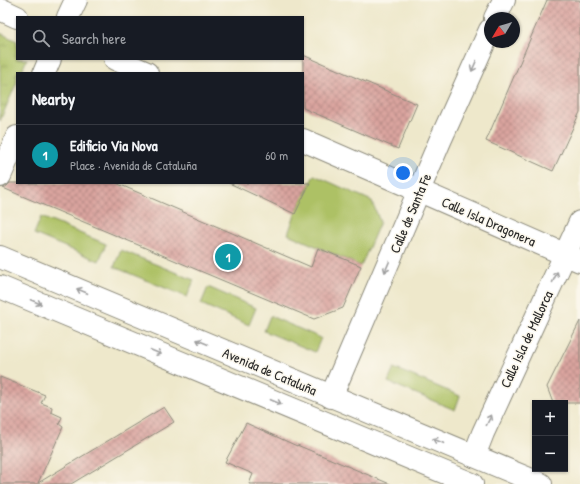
<!DOCTYPE html>
<html lang="en">
<head>
<meta charset="utf-8">
<style>
  body { margin:0; font-family:"Patrick Hand",sans-serif; background:#20242c; color:#f1f3f6 }
  .controls { position:absolute; right:12px; bottom:12px; display:grid; overflow:hidden; border-radius:0px; box-shadow:0 1px 3px #0004 }
  .controls button { width:36px; height:36px; display:grid; place-items:center; padding:0; border:0; border-bottom:1px solid #363941; background:#171b24; color:#f1f3f6; font:20px sans-serif }
  .compass { position:absolute; left:484px; top:12px; width:36px; height:36px; border-radius:50%; background:#171b24; box-shadow:0 1px 3px #0004; rotate:232deg }
  .you { position:absolute; left:403px; top:173px; width:14px; height:14px; margin:-10px; border:3px solid #fff; border-radius:50%; background:#1a73e8; box-shadow:0 0 0 6px #1a73e833 }
  .badge { display:grid; place-items:center; width:26px; height:26px; border-radius:50%; background:#b45309; color:#fff; font-size:13px; font-weight:700 }
  .pin { position:absolute; translate:-50% -50%; border:2px solid #fff; box-shadow:0 1px 4px #0006 }
  .list { margin:0; padding:0; list-style:none }
  h2 { display:flex; justify-content:space-between; align-items:center; height:52px; margin:0; padding:0 16px; font-size:17px }
  h2 small { font-size:13px; font-weight:400; color:#9ea1a6 }
  .list li { display:grid; grid-template-columns:26px 1fr auto; gap:12px; align-items:center; box-sizing:border-box; height:60px; padding:0 16px; border-top:1px solid #363941 }
  .list b { display:block; font-size:15px; white-space:nowrap }
  .list p { margin:0; font-size:13px; white-space:nowrap; color:#9ea1a6 }
  .list em { font-size:13px; font-style:normal; color:#9ea1a6 }
  .icon { flex:none; width:22px; height:22px; fill:none; stroke:currentColor; stroke-width:2; stroke-linecap:round; stroke-linejoin:round }
  .map { position:relative; flex:none; width:580px; height:484px; overflow:hidden }
  .search { position:absolute; background:#171b24; box-shadow:0 1px 3px #0004; left:16px; top:16px; width:288px; height:44px; display:flex; align-items:center; gap:10px; box-sizing:border-box; padding:0 14px; border-radius:0px; color:#9ea1a6; font-size:15px }
  .panel { position:absolute; background:#171b24; box-shadow:0 1px 3px #0004; left:16px; top:72px; width:288px; height:112px; border-radius:0px }
  .map>svg:first-child { display:block }
  .grass { fill:#adc165; stroke:#6c7648 }
  .park { fill:url(#park-tufts); stroke:#6c7648 }
  .building { fill:url(#building-cross-hatch) }
  .lines { fill:none; stroke-linecap:round; stroke-linejoin:round }
  .minor-casing { stroke:#8c8a7b; stroke-width:24 }
  .major-casing { stroke:#8c8a7b; stroke-width:24 }
  .minor { stroke:#fff; stroke-width:22 }
  .major { stroke:#fff; stroke-width:22 }
  .oneway { stroke:#a0a0a0 }
  .labels { text-anchor:middle; dominant-baseline:central; stroke-width:3; stroke-linejoin:round; paint-order:stroke }
  .street-label { font-size:14px; fill:#2b2b2b; stroke:#fbf7ec }
</style>
</head>
<body>
<div class="map">
<svg width="580" height="484" viewBox="0 0 580 484">
  <defs>
    <pattern id="park-tufts" width="24" height="20" patternUnits="userSpaceOnUse"><rect width="24" height="20" fill="#adc165"/><path d="M3 7l-1-3M5 7V3M7 7l1-3M15 17l-1-3M17 17v-4M19 17l1-3" fill="none" stroke="#8d9d53"/></pattern>
    <pattern id="building-cross-hatch" width="8" height="8" patternUnits="userSpaceOnUse"><rect width="8" height="8" fill="#daa49f"/><path d="M0 0l8 8M0 8l8-8" fill="none" stroke="#b18682"/></pattern>
  </defs>
  <rect width="100%" height="100%" fill="#fbf7ec"/>
  <filter id="ink" filterUnits="userSpaceOnUse"><feTurbulence type="fractalNoise" baseFrequency=".025" numOctaves="2"/><feDisplacementMap in="SourceGraphic" scale="8" xChannelSelector="R" yChannelSelector="G"/><feConvolveMatrix kernelMatrix="1 2 1 2 8 2 1 2 1" color-interpolation-filters="sRGB"/></filter>
  <filter id="wash" filterUnits="userSpaceOnUse"><feTurbulence type="fractalNoise" baseFrequency=".012" numOctaves="4" result="noise"/><feDisplacementMap in="SourceGraphic" scale="16" xChannelSelector="R" yChannelSelector="G"/><feGaussianBlur stdDeviation="0.9" result="paint"/><feColorMatrix in="noise" values="0 0 0 0 0 0 0 0 0 0 0 0 0 0 0 0 0 1.4 0 .05"/><feComposite in="paint" operator="in"/></filter>
  <g filter="url(#wash)">
    <rect width="100%" height="100%" fill="#eee8cb"/>
    <g class="grass">
      <polygon points="314,175 372,201 380,222 361,266 288,234 295,214"/>
      <polygon points="41,217 106,244 99,261 34,234"/>
      <polygon points="121,250 194,280 187,297 114,267"/>
      <polygon points="208,287 256,308 249,325 201,304"/>
      <polygon points="270,316 321,338 315,352 264,331"/>
      <polygon points="394,368 460,396 455,410 388,382"/>
    </g>
    <polygon class="park" points="0,33 17,41 17,59 27,59 21,73 17,73 17,82 0,121"/>
    <g id="blocks">
      <g class="building">
        <polygon points="547,0 580,0 580,112 553,171 486,141"/>
        <polygon points="303,55 417,104 398,149 303,108"/>
        <polygon points="10,183 116,183 311,267 318,248 361,266 343,308 314,319 3,188 7,186"/>
        <polygon points="229,183 310,183 295,214"/>
        <polygon points="580,321 580,403 553,403 547,387"/>
        <polygon points="0,377 45,395 41,403 52,407 51,412 62,417 59,424 63,427 38,483 164,407 174,422 71,484 0,484"/>
        <polygon points="246,423 297,446 297,445 390,484 249,484 253,474 225,462"/>
      </g>
    </g>
  </g>
  <g filter="url(#ink)">
    <use href="#blocks" fill-opacity="0" stroke="#8c8a7b" stroke-width="1"/>
    <g class="lines">
      <g class="minor-casing">
        <g id="minor">
          <polyline points="0,9 17,17"/>
          <polyline points="68,17 76,0"/>
          <polyline points="495,18 504,0"/>
          <polyline points="115,59 147,73"/>
          <polyline points="44,73 50,59"/>
          <polyline points="303,140 580,261"/>
          <polyline points="0,176 17,137"/>
          <polyline points="331,397 440,141 490,30"/>
          <polyline points="474,456 483,433 580,222"/>
        </g>
      </g>
      <g class="major-casing">
        <g id="major">
          <polyline points="0,257 541,484"/>
          <polyline points="0,287 472,484"/>
        </g>
      </g>
      <use href="#minor" class="minor"/>
      <use href="#major" class="major"/>
    </g>
    <defs><path id="oneway-shaft" d="M-6 0H5M1.5-3L5.5 0L1.5 3" fill="none" stroke-width="1.6" stroke-linecap="round" stroke-linejoin="round"/></defs>
    <g class="oneway">
      <use href="#oneway-shaft" transform="translate(474 66) rotate(114)"/>
      <use href="#oneway-shaft" transform="translate(387 267) rotate(113)"/>
      <use href="#oneway-shaft" transform="translate(555 277) rotate(-65)"/>
      <use href="#oneway-shaft" transform="translate(82 291) rotate(-157)"/>
      <use href="#oneway-shaft" transform="translate(36 302) rotate(23)"/>
      <use href="#oneway-shaft" transform="translate(202 342) rotate(-157)"/>
      <use href="#oneway-shaft" transform="translate(156 352) rotate(23)"/>
      <use href="#oneway-shaft" transform="translate(276 402) rotate(23)"/>
      <use href="#oneway-shaft" transform="translate(489 420) rotate(-64)"/>
      <use href="#oneway-shaft" transform="translate(438 441) rotate(-157)"/>
    </g>
  </g>
  <g class="labels">
    <g class="street-label">
      <text transform="translate(410 213) rotate(-67)">Calle de Santa Fe</text>
      <text transform="translate(489 221) rotate(24)">Calle Isla Dragonera</text>
      <text transform="translate(526 339) rotate(-65)">Calle Isla de Mallorca</text>
      <text transform="translate(270 371) rotate(23)">Avenida de Cataluña</text>
    </g>
  </g>
</svg>
<div class="controls">
<button>+</button>
<button>−</button>
</div>
<svg class="compass" viewBox="-18 -18 36 36"><path d="M0-13l5 13h-10z" fill="#e53935"/><path d="M0 13l5-13h-10z" fill="#9ea1a6"/></svg>
<div class="you"></div>
<div class="pin badge" style="left:228px;top:257px;background:#0f9aa8">1</div>
<div class="search"><svg class="icon" aria-label="search" viewBox="0 0 24 24"><circle cx="10" cy="10" r="6"/><path d="M15 15l6 6"/></svg>Search here</div>
<section class="panel">
<h2>Nearby<small></small></h2>
<ul class="list">
<li><span class="badge" style="background:#0f9aa8">1</span><div><b>Edificio Via Nova</b><p>Place · Avenida de Cataluña</p></div><em>60 m</em></li>
</ul>
</section>
</div>
</body>
</html>
